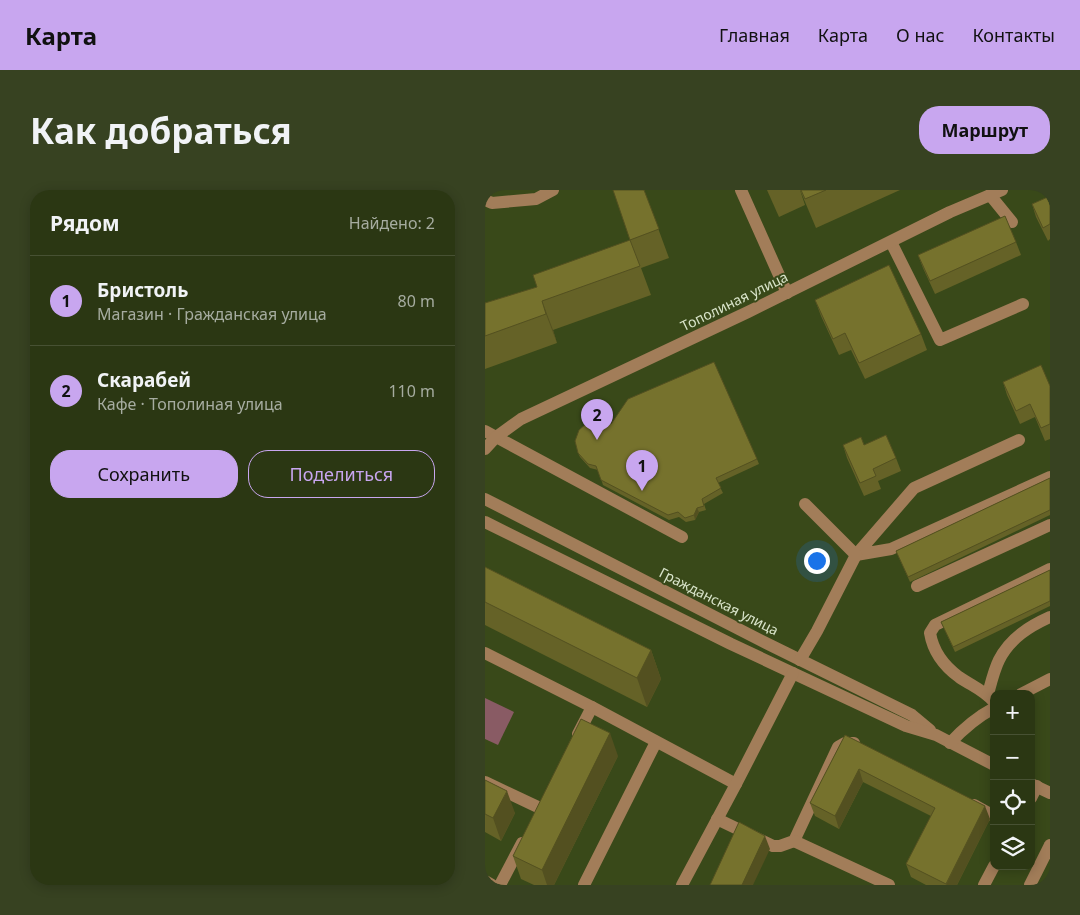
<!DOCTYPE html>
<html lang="ru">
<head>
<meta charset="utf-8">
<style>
  body { margin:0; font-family:"Noto Sans",sans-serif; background:#374221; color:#f1f3f6 }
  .controls { position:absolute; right:15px; bottom:15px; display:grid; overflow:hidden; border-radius:10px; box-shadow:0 2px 12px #0003 }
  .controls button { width:45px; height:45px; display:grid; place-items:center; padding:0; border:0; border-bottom:1px solid #475133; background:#2b3713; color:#f1f3f6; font:25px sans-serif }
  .you { position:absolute; left:331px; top:370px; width:18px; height:18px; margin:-12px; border:4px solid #fff; border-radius:50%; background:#1a73e8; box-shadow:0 0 0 8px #1a73e833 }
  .badge { display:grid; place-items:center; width:32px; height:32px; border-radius:50%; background:#c8a6ef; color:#111; font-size:16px; font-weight:700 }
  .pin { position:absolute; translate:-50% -41px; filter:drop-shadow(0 1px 2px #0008) }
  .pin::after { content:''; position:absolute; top:26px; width:18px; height:15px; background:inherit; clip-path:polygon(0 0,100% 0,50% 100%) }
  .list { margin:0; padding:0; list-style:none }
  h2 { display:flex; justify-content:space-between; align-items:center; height:65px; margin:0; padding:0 20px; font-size:21px }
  h2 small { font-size:16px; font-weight:400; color:#a6aca0 }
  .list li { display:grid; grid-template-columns:32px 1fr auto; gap:15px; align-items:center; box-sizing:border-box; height:90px; padding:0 20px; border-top:1px solid #475133 }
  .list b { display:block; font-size:19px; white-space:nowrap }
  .list p { margin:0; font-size:16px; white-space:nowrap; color:#a6aca0 }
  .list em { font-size:16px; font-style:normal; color:#a6aca0 }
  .actions { display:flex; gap:10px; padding:15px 20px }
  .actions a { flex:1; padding:11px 0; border:1px solid #c8a6ef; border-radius:20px; text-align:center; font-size:18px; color:#c8a6ef }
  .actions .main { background:#c8a6ef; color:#111 }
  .icon { flex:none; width:28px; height:28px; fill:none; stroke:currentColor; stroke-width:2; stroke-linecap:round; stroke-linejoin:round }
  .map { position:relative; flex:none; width:565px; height:695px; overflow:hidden; border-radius:20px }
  header { display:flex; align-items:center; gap:30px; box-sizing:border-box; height:70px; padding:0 25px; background:#c8a6ef; color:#111 }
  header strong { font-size:24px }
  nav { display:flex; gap:28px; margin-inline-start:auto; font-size:18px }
  .intro { display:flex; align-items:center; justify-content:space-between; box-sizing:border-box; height:120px; padding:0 30px }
  h1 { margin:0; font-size:35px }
  .button { padding:12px 22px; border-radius:20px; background:#c8a6ef; color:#111; font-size:18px; font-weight:700 }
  main { display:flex; gap:30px; padding:0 30px }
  aside { flex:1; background:#2b3713; border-radius:20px; box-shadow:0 2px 12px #0003 }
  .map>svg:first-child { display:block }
  .green { fill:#895b64 }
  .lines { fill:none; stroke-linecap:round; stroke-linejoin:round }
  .minor { stroke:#a27d59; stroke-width:12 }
  .wall { fill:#656227 }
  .shaded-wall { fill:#535020 }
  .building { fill:#76722d; stroke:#535020 }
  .labels { text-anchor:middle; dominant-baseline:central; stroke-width:4; stroke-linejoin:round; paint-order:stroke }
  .street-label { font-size:14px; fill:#dae5cb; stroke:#394919 }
</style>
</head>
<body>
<header>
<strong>Карта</strong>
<nav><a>Главная</a><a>Карта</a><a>О нас</a><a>Контакты</a></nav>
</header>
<div class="intro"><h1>Как добраться</h1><a class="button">Маршрут</a></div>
<main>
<aside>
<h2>Рядом<small>Найдено: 2</small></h2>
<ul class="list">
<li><span class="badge">1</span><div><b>Бристоль</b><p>Магазин · Гражданская улица</p></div><em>80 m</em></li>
<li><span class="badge">2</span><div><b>Скарабей</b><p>Кафе · Тополиная улица</p></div><em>110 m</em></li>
</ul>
<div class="actions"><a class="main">Сохранить</a><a>Поделиться</a></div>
</aside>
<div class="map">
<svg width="565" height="695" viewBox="0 0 565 695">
  <rect width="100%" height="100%" fill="#394919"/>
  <polygon class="green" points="0,508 29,522 13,555 0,549"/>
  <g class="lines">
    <g class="minor">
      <polyline points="256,0 302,103"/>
      <polyline points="505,5 527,32"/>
      <polyline points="0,10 7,13 51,9 68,0"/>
      <polyline points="406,52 455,150 538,114"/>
      <polyline points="0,241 197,347"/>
      <polyline points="534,250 429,298 371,365 406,359 565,287"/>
      <polyline points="0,259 11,247 36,229 263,122 465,22 517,0"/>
      <polyline points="0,309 275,450 427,525 445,540"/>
      <polyline points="0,332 246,454 421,536 451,545 509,575"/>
      <polyline points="432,396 565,335"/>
      <polyline points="0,463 107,517 93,544"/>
      <polyline points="315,470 332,441 371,365 320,314"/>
      <path d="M503,504C506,493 509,480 514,470C525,448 545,436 565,427"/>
      <polyline points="536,504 565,489"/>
      <path d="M509,512C499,500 487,496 474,487C459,476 448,461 445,443L450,435L565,379"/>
      <polyline points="107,517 251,594"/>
      <path d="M465,553C478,539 492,527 509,518"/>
      <polyline points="0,592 55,618"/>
      <polyline points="546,594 565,603"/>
      <polyline points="546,608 552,596"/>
      <polyline points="489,615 509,626"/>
      <polyline points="232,629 288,656 295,656 309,651 353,557 360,553 369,553"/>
      <polyline points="309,651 404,695"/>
      <polyline points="0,691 7,695"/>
      <polyline points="15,695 37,653"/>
      <polyline points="99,695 171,552"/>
      <polyline points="197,695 251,594 308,483"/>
      <polyline points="499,695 509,676"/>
      <polyline points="545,695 565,655"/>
    </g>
  </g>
  <g class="wall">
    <polygon points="159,0 184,68 156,78 166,105 68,140 72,153 0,179 0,113 52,97 145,50"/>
    <polygon points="282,0 315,0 320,15 294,27"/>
    <polygon points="315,0 415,0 331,38"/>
    <polygon points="565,6 565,49 563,51 551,27 547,14"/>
    <polygon points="531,52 536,65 450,104 438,78 433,65"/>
    <polygon points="330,110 436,144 442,160 380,189 366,160 354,165 336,126"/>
    <polygon points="518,192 565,196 565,249 560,251 550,227 535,234 522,205"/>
    <polygon points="358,255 379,255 411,268 416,281 393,291 396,299 379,306 362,268"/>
    <polygon points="93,263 272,269 274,274 233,293 238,303 219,314 221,320 214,322 210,330 201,332 194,327 184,330 118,295 113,280 105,278 95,267"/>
    <polygon points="565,288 565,325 425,392 411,361"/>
    <polygon points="0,377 166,460 176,489 162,517 0,435"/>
    <polygon points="565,380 565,416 470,462 456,432"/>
    <polygon points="360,545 505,629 472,695 441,695 426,687 421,674 446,626 378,592 354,639 330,626 325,613"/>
    <polygon points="133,566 69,695 49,695 36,689 28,666"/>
    <polygon points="0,590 30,623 16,651 0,642"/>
  </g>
  <g class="shaded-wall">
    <polygon points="57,111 68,140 72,153 61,124"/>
    <polygon points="212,318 214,322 210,330 209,325"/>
    <polygon points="166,460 176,489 162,517 152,488"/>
    <polygon points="125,543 133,566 69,695 62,695 57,680"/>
    <polygon points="374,579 378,592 354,639 350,626"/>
    <polygon points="22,601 30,623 16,651 8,628"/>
    <polygon points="500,616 505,629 472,695 461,695"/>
    <polygon points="280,646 285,659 268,695 257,695"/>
  </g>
  <g class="building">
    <polygon points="128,0 159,0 174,39 145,50"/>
    <polygon points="316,0 341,0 320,9"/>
    <polygon points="565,6 565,34 558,38 547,14"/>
    <polygon points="520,26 531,52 445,91 433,65"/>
    <polygon points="145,50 155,76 57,111 61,124 0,146 0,113 52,97 48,85"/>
    <polygon points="404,75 436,144 374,173 360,143 348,149 330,110"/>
    <polygon points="229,172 272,269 231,288 236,298 217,309 219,316 212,318 209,325 200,328 193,322 183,325 116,290 111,276 103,274 93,263 90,251 94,240 103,232 115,230 126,234 143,209"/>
    <polygon points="556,175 565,196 565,234 556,238 545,214 531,221 518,192"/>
    <polygon points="401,245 411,268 388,279 391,286 375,293 358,255 376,247 379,255"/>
    <polygon points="565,288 565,320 423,387 411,361"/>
    <polygon points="0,377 166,460 152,488 0,412"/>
    <polygon points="565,380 565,411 468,457 456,432"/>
    <polygon points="96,529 125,543 57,680 28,666"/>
    <polygon points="360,545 500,616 461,694 421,674 450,618 374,579 350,626 325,613"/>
    <polygon points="0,590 22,601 8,628 0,624"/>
    <polygon points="254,632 280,646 257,695 225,695"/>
  </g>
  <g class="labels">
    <g class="street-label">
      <text transform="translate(249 111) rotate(-26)">Тополиная улица</text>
      <text transform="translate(234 411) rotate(27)">Гражданская улица</text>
    </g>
  </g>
</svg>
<div class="controls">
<button>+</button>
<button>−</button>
<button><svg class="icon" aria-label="locate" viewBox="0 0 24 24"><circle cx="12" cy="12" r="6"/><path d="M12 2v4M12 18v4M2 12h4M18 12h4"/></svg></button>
<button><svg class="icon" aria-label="layers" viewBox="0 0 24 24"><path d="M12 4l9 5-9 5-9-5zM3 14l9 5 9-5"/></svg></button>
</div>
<div class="you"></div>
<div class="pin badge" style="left:157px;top:301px">1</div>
<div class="pin badge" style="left:112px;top:250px">2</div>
</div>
</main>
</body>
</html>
